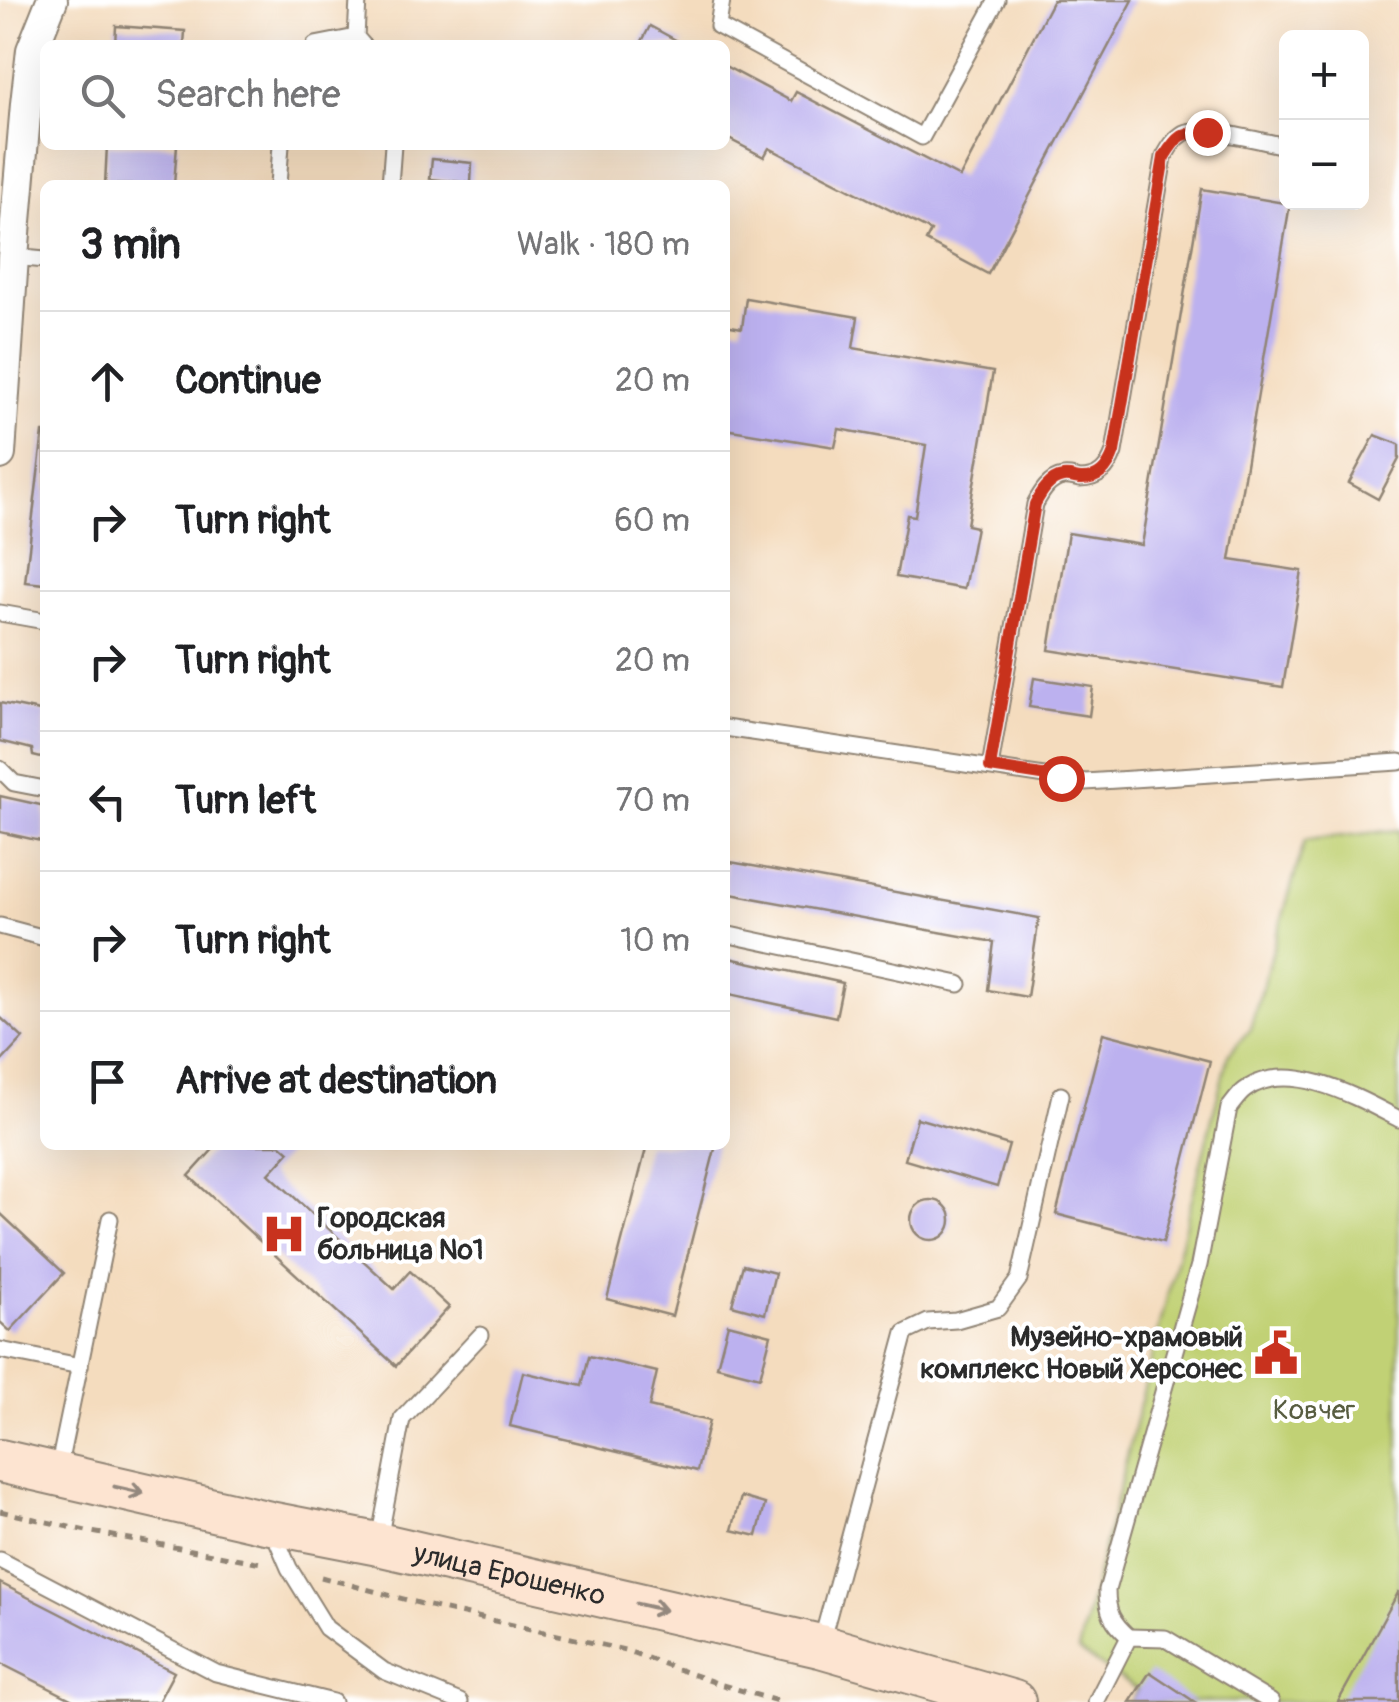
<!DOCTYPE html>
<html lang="en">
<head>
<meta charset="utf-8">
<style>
  body { margin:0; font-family:Pangolin,sans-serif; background:#f6f6f6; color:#202124 }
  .controls { position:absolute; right:30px; top:30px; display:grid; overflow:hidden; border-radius:15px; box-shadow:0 10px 40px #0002 }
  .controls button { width:90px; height:90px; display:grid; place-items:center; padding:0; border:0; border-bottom:2px solid #e0e0e0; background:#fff; color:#202124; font:50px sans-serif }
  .stop { position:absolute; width:30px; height:30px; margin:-22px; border:8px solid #c8321e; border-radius:50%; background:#fff }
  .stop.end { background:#c8321e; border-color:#fff; box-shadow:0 2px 10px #0008 }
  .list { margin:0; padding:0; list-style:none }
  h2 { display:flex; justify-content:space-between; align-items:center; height:130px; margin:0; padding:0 40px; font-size:42px }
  h2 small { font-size:32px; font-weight:400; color:#757577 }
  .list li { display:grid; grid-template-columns:65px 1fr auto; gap:30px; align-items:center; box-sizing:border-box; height:140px; padding:0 40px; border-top:2px solid #e0e0e0 }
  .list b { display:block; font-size:38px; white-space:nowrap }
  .list em { font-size:32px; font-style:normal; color:#757577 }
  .icon { flex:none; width:55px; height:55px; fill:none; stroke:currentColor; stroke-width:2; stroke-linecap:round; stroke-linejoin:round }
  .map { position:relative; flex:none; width:1399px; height:1702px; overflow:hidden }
  .search { position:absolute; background:#fff; box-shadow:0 10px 40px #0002; left:40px; top:40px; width:690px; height:110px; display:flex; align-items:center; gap:25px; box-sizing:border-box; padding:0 35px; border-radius:15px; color:#757577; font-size:38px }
  .panel { position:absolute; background:#fff; box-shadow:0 10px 40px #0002; left:40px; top:180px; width:690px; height:970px; border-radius:15px }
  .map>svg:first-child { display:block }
  .green { fill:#c1d174; stroke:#767e50; stroke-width:2.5 }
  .building { fill:#bcb1ef }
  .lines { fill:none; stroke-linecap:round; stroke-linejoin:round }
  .lane-casing { stroke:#908474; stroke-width:19 }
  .street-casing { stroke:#908474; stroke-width:34 }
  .secondary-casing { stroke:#908474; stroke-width:46 }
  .path { stroke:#908474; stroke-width:5; stroke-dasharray:8 8; stroke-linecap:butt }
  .lane { stroke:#fff; stroke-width:15 }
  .street { stroke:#fff; stroke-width:30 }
  .secondary { stroke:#fde4d1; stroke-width:42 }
  .oneway { stroke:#94887e }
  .route { stroke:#c8321e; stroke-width:12 }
  .labels { text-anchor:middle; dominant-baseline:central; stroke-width:8; stroke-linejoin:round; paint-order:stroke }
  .poi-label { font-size:28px; font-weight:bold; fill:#2b2b2b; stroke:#fff; text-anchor:start }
  .park-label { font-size:28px; fill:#585d41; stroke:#fff }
  .street-label { font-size:28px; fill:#2b2b2b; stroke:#fff }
</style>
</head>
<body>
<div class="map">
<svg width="1399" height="1702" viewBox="0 0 1399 1702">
  <rect width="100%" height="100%" fill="#fff"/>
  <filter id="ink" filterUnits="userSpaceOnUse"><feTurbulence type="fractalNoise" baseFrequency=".01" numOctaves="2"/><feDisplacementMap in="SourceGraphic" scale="20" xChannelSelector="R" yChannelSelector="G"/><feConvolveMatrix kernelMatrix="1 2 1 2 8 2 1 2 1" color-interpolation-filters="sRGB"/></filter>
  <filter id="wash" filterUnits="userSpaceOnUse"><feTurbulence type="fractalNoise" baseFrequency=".0048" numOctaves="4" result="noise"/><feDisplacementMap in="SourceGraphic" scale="40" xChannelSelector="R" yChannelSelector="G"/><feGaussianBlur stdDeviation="2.25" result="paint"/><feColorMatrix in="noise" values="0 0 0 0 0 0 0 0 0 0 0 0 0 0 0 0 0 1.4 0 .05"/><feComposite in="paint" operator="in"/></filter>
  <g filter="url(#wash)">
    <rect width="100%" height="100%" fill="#f4dcbe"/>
    <polygon class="green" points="1399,830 1399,1702 1130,1702 1137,1690 1078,1651 1228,1055 1250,1029 1305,840"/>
    <g id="blocks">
      <g class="building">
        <polygon points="1053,0 1133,0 988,274 926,241 931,231 769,148 764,157 725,137 725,66 791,101 796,92 960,177"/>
        <polygon points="116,26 185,31 184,45 115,45"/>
        <polygon points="650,26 685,45 640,45"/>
        <polygon points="107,145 177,145 174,185 105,185"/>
        <polygon points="432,159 472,163 471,183 430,179"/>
        <polygon points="1202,189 1290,204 1230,560 1302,571 1283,687 1049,650 1068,533 1142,545"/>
        <polygon points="746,298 858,317 853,348 993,372 967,525 976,527 964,589 896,577 907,515 915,516 926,445 839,429 835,447 725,429 727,409 725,409 725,325 742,328"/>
        <polygon points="43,432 45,432 45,584 25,582"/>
        <polygon points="1375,435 1399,444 1399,459 1378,499 1349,483"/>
        <polygon points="1034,678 1093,687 1089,716 1029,707"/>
        <polygon points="0,703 45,712 45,759 33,756 32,749 0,741"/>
        <polygon points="0,796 45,806 45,842 0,832"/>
        <polygon points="725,861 1039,918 1027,997 988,990 994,942 725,893"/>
        <polygon points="725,957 843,983 836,1017 725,993"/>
        <polygon points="0,1017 23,1038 0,1063"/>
        <polygon points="1103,1033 1210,1061 1163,1242 1056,1214"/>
        <polygon points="917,1118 1009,1145 997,1187 905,1160"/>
        <polygon points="217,1145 281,1145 289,1152 269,1174 394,1289 410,1271 449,1307 396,1366 189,1176"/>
        <polygon points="647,1145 716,1145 672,1316 607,1299"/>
        <circle cx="931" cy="1220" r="20"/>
        <polygon points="0,1213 64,1273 10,1331 0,1322"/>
        <polygon points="743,1265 775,1273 765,1314 732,1305"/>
        <polygon points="728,1324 771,1335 760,1377 717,1366"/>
        <polygon points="589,1356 657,1372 649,1407 709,1421 697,1471 510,1426 523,1372 582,1386"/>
        <polygon points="741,1497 765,1504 757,1536 732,1530"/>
        <polygon points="0,1583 174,1672 158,1702 77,1702 0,1663"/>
        <polygon points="1399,1591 1399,1702 1338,1702"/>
        <polygon points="1150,1672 1195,1702 1130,1702"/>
      </g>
    </g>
  </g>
  <g filter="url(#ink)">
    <use href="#blocks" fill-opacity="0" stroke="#908474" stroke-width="2.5"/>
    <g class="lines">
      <g class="lane-casing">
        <g id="lane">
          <polyline points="358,0 356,37 363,45"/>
          <polyline points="722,0 718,26 922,137 997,0"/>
          <polyline points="315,45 356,37"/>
          <polyline points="278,185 281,145"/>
          <polyline points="390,185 393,145"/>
          <polyline points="13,257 45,260"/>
          <polyline points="0,613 45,621"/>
          <polyline points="725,728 1085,782 1399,762"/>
          <path d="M990,767L1035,504C1041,493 1049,479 1063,477C1069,476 1074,478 1080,479C1099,479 1108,469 1114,452L1164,157C1169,148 1174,139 1184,133C1200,125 1265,142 1286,146"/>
          <polyline points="0,769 14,783 45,789"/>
          <polyline points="0,926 45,938"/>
          <polyline points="725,934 959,984"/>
          <polyline points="0,1350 80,1366"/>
          <polyline points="58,1470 110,1219"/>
          <polyline points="273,1531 289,1568 326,1628 384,1671 460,1702"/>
          <polyline points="379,1540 402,1419 481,1335"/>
          <polyline points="0,1560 216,1673 333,1702"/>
          <path d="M1129,1637C1112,1622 1107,1612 1107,1590L1199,1265L1229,1108C1234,1102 1239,1094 1245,1090C1289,1058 1358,1098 1399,1119"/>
          <polyline points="821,1643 905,1333 928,1322 956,1320 998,1308 1019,1279 1061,1095"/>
          <polyline points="1096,1702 1129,1637 1165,1638 1271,1702"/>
        </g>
      </g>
      <g class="street-casing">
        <polyline id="street" points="0,454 13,257 26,104 32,50 52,0"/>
      </g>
      <g class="secondary-casing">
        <g id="secondary">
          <path id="s1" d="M0,1461L270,1523L378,1544L820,1646L1014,1702"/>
        </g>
      </g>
      <g class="path">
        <polyline points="0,1511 86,1531 262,1563"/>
        <polyline points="321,1577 441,1609 625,1650 719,1684 781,1702"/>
      </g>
      <use href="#lane" class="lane"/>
      <use href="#street" class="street"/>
      <use href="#secondary" class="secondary"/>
    </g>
    <defs><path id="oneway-shaft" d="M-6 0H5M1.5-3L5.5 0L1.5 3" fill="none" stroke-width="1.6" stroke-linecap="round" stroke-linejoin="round" transform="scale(2.5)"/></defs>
    <g class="oneway">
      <use href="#oneway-shaft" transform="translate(129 1490) rotate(13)"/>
      <use href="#oneway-shaft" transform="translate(651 1607) rotate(13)"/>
    </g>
  </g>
  <g class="lines" filter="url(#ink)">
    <path class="route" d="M1061,778L990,767L1035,504C1041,493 1049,479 1063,477C1069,476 1074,478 1080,479C1099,480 1108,469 1114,452L1164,157C1177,136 1182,131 1207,132"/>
  </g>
  <defs>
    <g id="hospital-bare" transform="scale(3.45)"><path d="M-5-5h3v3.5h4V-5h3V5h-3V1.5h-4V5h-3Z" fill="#c8321e" stroke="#fff" stroke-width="2.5" paint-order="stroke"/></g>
    <g id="civic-bare" transform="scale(3.45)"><path d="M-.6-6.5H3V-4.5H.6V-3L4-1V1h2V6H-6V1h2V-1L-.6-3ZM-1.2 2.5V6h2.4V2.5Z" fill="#c8321e" stroke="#fff" stroke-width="2.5" paint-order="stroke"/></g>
  </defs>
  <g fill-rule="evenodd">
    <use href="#hospital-bare" x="284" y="1234"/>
    <use href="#civic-bare" x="1276" y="1353"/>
  </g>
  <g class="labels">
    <g class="poi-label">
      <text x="317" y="1218">Городская<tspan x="317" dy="32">больница №1</tspan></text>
      <text x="1243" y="1337" text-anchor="end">Музейно-храмовый<tspan x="1243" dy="32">комплекс Новый Херсонес</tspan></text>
    </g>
    <g class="park-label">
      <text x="1314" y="1410">Ковчег</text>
    </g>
    <g class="street-label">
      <text stroke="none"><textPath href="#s1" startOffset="522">улица Ерошенко</textPath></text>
    </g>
  </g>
</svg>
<div class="controls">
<button>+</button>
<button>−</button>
</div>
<div class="stop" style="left:1061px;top:778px"></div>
<div class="stop end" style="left:1207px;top:132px"></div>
<div class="search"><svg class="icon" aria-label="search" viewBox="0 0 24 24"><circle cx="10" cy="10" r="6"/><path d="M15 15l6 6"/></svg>Search here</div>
<section class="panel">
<h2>3 min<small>Walk · 180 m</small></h2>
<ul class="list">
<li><svg class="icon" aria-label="ahead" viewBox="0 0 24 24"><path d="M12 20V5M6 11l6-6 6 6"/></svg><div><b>Continue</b></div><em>20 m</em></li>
<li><svg class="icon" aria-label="right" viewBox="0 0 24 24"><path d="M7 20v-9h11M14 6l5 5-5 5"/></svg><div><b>Turn right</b></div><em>60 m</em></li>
<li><svg class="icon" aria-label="right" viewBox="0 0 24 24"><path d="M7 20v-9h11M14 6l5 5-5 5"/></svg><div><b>Turn right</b></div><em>20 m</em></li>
<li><svg class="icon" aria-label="left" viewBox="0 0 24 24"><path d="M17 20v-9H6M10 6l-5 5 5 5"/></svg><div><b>Turn left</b></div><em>70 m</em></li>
<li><svg class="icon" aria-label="right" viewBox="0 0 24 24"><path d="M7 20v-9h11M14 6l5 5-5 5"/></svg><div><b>Turn right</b></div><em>10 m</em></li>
<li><svg class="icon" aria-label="arrive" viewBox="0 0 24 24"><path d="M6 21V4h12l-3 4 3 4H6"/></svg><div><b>Arrive at destination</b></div></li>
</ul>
</section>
</div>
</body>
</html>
